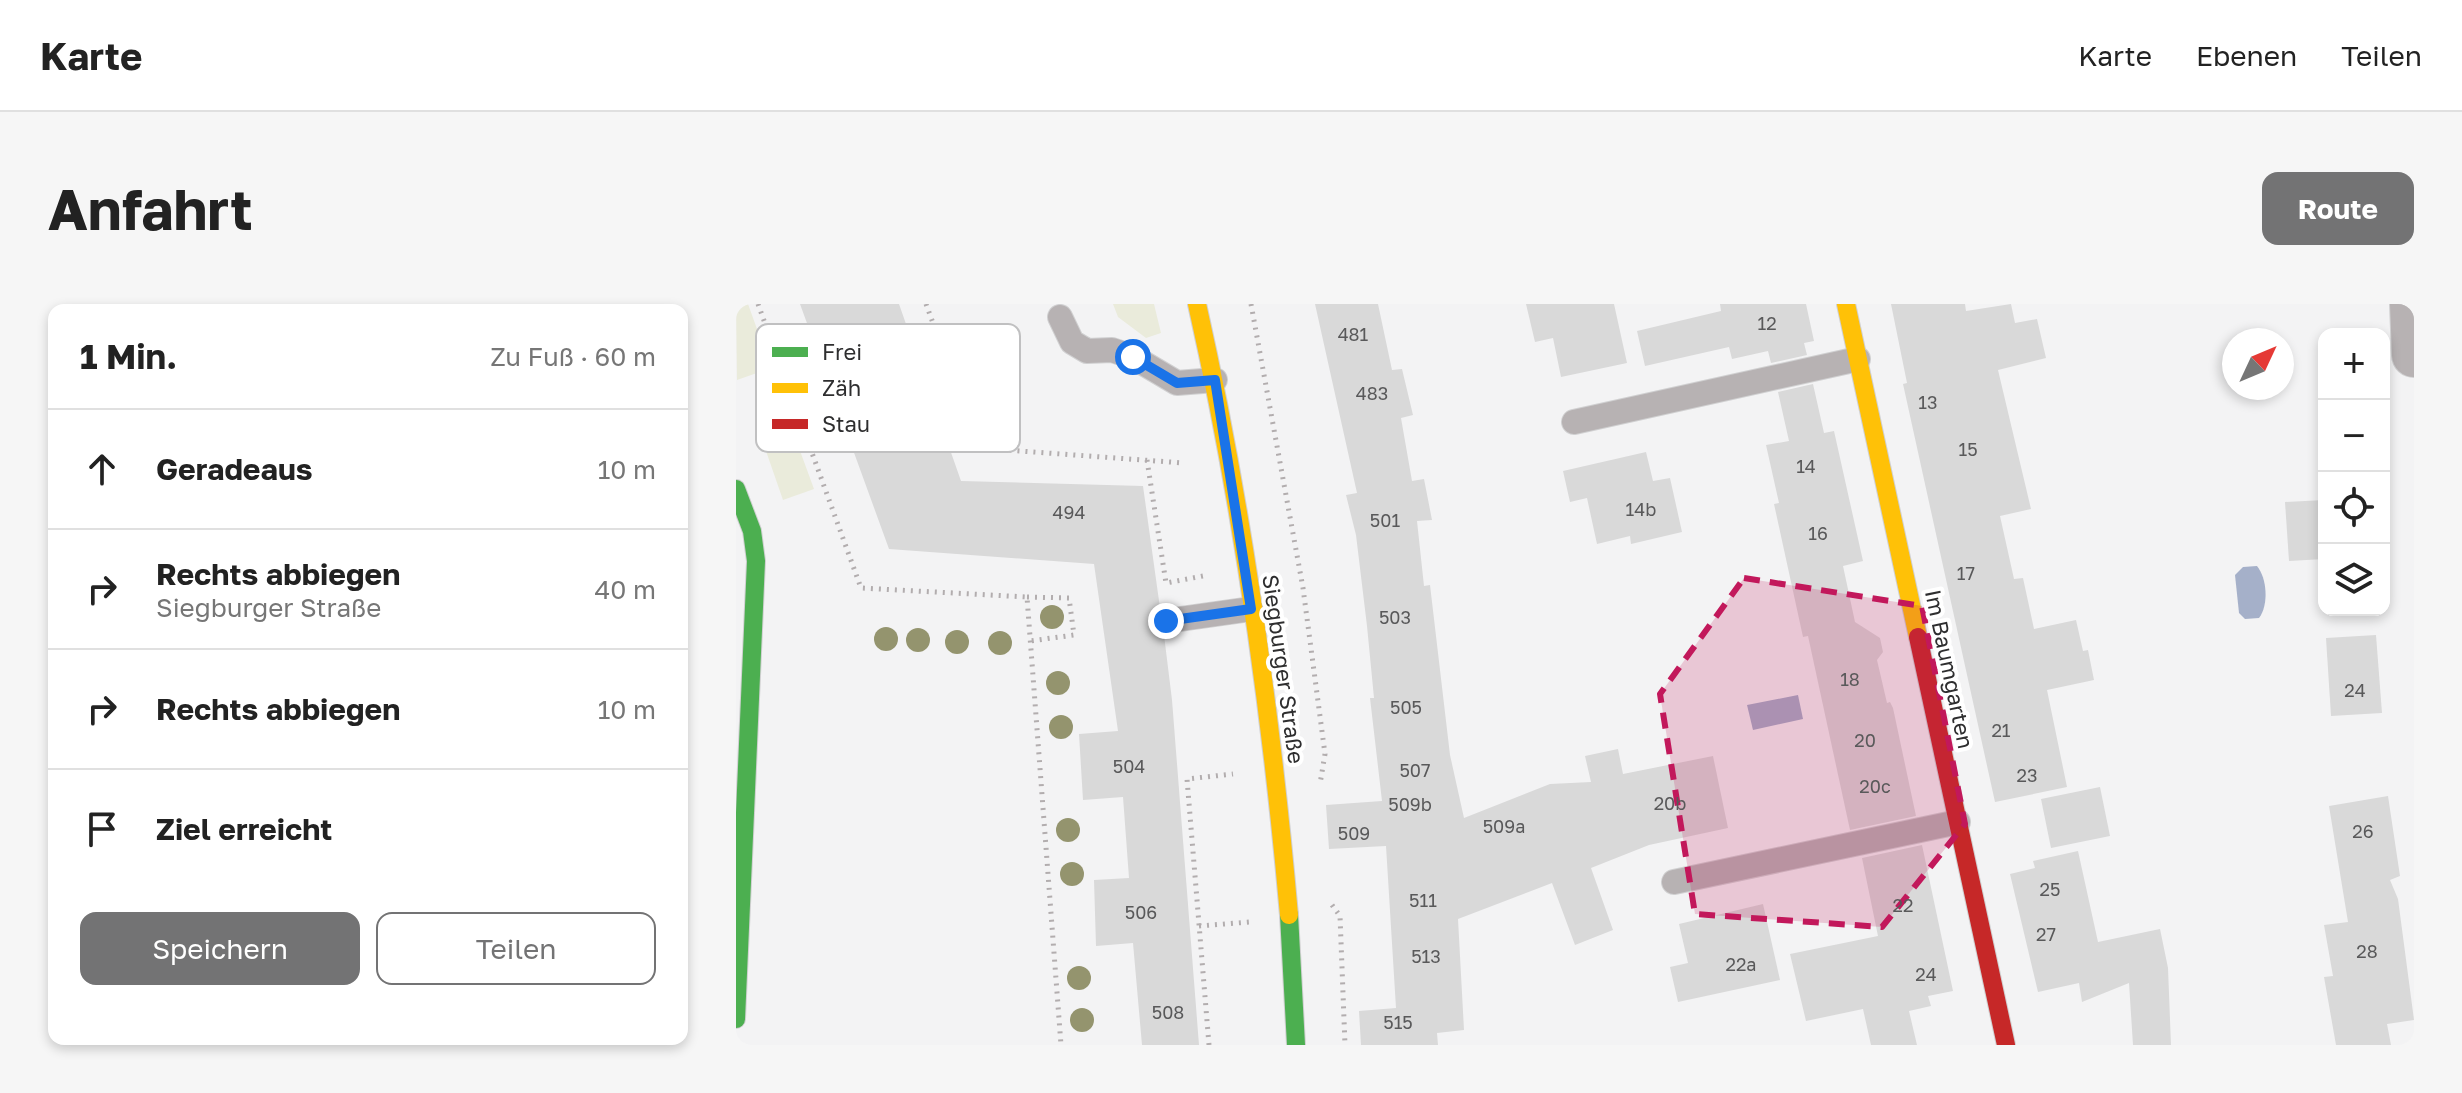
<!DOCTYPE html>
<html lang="de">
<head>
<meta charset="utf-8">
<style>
  body { margin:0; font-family:"Golos Text",sans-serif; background:#f6f6f6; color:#222 }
  .controls { position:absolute; right:24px; top:24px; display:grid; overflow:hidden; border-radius:16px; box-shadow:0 4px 12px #0003 }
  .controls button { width:72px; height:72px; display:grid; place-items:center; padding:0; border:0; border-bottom:2px solid #e0e0e0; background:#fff; color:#222; font:40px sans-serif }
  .compass { position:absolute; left:1486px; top:24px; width:72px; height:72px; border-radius:50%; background:#fff; box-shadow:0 4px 12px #0003; rotate:46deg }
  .stop { position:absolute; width:24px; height:24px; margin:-18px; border:6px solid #1a73e8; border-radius:50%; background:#fff }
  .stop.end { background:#1a73e8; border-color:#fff; box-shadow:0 2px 8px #0008 }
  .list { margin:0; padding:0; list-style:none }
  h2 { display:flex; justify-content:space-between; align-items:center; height:104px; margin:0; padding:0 32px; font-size:34px }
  h2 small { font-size:26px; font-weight:400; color:#767676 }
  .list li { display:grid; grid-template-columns:52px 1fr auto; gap:24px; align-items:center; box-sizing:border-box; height:120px; padding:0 32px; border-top:2px solid #e0e0e0 }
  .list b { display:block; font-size:30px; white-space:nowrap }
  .list p { margin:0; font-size:26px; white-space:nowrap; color:#767676 }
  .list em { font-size:26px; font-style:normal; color:#767676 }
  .actions { display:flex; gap:16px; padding:24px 32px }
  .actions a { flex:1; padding:18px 0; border:2px solid #737374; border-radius:16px; text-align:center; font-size:28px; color:#737374 }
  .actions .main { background:#737374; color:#fff }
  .icon { flex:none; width:44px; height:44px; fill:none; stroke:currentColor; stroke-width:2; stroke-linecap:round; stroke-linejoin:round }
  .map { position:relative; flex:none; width:1678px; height:741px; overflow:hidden; border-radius:16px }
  header { display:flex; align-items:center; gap:48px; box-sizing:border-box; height:112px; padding:0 40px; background:#fff; border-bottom:2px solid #e0e0e0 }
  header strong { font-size:38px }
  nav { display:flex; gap:44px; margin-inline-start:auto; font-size:28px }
  .intro { display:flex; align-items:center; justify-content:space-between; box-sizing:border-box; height:192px; padding:0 48px }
  h1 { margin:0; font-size:56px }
  .button { padding:20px 36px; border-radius:16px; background:#737374; color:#fff; font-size:28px; font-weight:700 }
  main { display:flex; gap:48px; padding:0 48px }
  aside { flex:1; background:#fff; border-radius:16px; box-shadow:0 4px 12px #0003 }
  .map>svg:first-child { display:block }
  .green { fill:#eaebdb }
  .water { fill:#a5b0c9 }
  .building { fill:#d9d9d9 }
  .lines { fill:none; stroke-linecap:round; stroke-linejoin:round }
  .lane-casing { stroke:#d0d0d1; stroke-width:26 }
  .street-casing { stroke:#d0d0d1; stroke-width:46 }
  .fast-casing { stroke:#d0d0d1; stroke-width:20 }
  .slow-casing { stroke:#d0d0d1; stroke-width:20 }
  .jam-casing { stroke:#d0d0d1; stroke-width:20 }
  .path { stroke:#b2adae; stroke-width:5; stroke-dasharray:2 6; stroke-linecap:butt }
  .lane { stroke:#b7b2b3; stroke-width:24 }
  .street { stroke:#b7b2b3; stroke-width:44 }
  .fast { stroke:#4caf50; stroke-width:18 }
  .slow { stroke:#ffc107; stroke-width:18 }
  .jam { stroke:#c62828; stroke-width:18 }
  .tree { fill:#94946e }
  .route { stroke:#1a73e8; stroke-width:10 }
  .marked { fill:#c2185b; fill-opacity:0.2; stroke:#c2185b; stroke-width:6; stroke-dasharray:16 10; stroke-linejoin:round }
  .labels { text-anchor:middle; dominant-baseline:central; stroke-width:8; stroke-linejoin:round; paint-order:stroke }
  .number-label { font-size:18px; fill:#59595a }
  .street-label { font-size:22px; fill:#2e2e2f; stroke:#fff }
  .key { fill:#fff; stroke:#c0c0c1; stroke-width:2 }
  .key-label { font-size:22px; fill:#2e2e2f }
</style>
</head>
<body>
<header>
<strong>Karte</strong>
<nav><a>Karte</a><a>Ebenen</a><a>Teilen</a></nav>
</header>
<div class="intro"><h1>Anfahrt</h1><a class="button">Route</a></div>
<main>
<aside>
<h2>1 Min.<small>Zu Fuß · 60 m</small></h2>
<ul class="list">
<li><svg class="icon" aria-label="ahead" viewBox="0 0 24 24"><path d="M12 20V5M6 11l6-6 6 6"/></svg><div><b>Geradeaus</b></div><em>10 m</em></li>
<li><svg class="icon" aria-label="right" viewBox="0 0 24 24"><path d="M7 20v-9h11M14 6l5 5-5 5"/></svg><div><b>Rechts abbiegen</b><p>Siegburger Straße</p></div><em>40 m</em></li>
<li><svg class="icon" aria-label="right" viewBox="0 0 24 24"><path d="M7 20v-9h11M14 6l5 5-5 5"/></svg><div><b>Rechts abbiegen</b></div><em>10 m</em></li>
<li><svg class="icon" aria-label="arrive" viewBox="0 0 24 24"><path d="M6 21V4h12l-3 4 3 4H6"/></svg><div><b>Ziel erreicht</b></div></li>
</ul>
<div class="actions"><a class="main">Speichern</a><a>Teilen</a></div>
</aside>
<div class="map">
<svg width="1678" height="741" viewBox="0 0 1678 741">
  <rect width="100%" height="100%" fill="#f3f3f4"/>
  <g class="green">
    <polygon points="0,0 12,0 35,64 1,76"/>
    <polygon points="377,0 418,0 425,29 410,34 382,13"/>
    <polygon points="52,114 78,185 47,196 22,124"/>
  </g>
  <g class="water">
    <path d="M1521,262C1531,274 1533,301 1523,314L1509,315L1503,309L1499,271L1507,263Z"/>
    <polygon points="1062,391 1067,415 1017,426 1011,401"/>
  </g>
  <g class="building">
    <polygon points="64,0 163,0 225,177 407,182 424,304 416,311 415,318 419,327 428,331 436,396 463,741 406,741 397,639 360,642 358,576 393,574 387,493 347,496 343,430 382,427 358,260 153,245"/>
    <polygon points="579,0 642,0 656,66 666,65 677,111 665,114 676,177 688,175 696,216 681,217 688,282 694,281 714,451 728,514 814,480 855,478 849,452 882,445 887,470 977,452 992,524 913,541 855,564 877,626 839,641 816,579 722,615 728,726 701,729 702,741 625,741 623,707 660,704 650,542 593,545 590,501 646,497 634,394 638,394 631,322 620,231 610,191 621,189"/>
    <polygon points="790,0 878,0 891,59 825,73 817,34 799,38"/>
    <polygon points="984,0 1070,0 1078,37 1068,39 1071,51 1035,59 1032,47 996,55 993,43 909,62 901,27 985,7"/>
    <polygon points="1155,0 1229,0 1230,7 1275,0 1279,19 1301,15 1310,54 1262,66 1295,205 1264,212 1278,275 1287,274 1298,325 1340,316 1347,347 1352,346 1358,376 1311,386 1331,483 1259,498 1167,80 1171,79"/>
    <polygon points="1077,80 1088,129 1098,127 1127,257 1107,262 1119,318 1144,334 1147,348 1141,356 1151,399 1154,398 1157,404 1180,512 1114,526 1072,332 1067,333 1038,200 1043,199 1030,141 1053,137 1042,88"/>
    <polygon points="910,148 917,177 934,174 946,228 895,240 894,232 861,240 851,194 834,198 827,167"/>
    <polygon points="1588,196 1588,255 1553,257 1549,198"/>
    <polygon points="1640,331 1646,409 1595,412 1590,334"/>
    <polygon points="1364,483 1374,532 1315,544 1305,495"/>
    <polygon points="1652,492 1664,572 1654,576 1662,595 1678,716 1651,720 1655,741 1600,741 1588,673 1597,672 1588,621 1612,618 1593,502"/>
    <polygon points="1186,541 1217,687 1192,692 1195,702 1173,707 1181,741 1135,741 1127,705 1070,717 1054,650 1142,632 1126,554"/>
    <polygon points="1342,547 1362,638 1424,625 1432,664 1435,741 1397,741 1393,679 1346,698 1343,679 1302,688 1274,570 1299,564 1297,557"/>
    <polygon points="1027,600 1044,676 942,698 934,663 952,659 943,620"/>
  </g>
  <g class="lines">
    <g class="lane-casing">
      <g id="lane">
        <polyline points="324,13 336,38 351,47 376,46 397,53 441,79 479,76"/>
        <polyline points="838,118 1122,55"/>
        <polyline points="430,317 515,305"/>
        <polyline points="938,578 1222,518"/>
      </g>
    </g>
    <g class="street-casing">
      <polyline id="street" points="1676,0 1678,51"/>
    </g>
    <g class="fast-casing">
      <g id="fast">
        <polyline points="0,185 16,227 20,257 0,715"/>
        <polyline points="553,611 560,741"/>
      </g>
    </g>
    <g class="slow-casing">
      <g id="slow">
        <path d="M461,0C506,200 535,407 553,611"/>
        <polyline points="1110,0 1182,333"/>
      </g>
    </g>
    <g class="jam-casing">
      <polyline id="jam" points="1182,333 1270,741"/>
    </g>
    <g class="path">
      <polyline points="22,0 125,284 291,293 325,741"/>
      <polyline points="190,0 243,144 448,159"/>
      <polyline points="515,0 567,284 589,450 584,480"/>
      <polyline points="411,156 430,279 467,272"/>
      <polyline points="291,293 333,294 338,331 294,337"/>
      <polyline points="596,601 604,612 609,741"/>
      <polyline points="463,622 514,618"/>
      <polyline points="473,741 451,475 497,470"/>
    </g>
    <use href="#lane" class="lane"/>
    <use href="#street" class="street"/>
    <use href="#fast" class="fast"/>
    <use href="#slow" class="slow"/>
    <use href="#jam" class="jam"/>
  </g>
  <g class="tree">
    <circle cx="316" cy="313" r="12"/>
    <circle cx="150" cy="335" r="12"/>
    <circle cx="182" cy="336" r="12"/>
    <circle cx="221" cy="338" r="12"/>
    <circle cx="264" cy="339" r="12"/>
    <circle cx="322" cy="379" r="12"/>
    <circle cx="325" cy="423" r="12"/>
    <circle cx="332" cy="526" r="12"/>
    <circle cx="336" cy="570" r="12"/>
    <circle cx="343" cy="674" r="12"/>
    <circle cx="346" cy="716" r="12"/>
  </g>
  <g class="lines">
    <polyline class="route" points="397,53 441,79 479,76 515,305 430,317"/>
  </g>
  <path class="marked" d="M1008,274L1186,302L1229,520L1146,623L959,610L924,390Z"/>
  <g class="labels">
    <g class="number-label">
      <text x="1031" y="19">12</text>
      <text x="617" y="30">481</text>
      <text x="636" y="89">483</text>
      <text x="1192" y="98">13</text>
      <text x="1232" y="145">15</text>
      <text x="1070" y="162">14</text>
      <text x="905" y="205">14b</text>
      <text x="333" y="208">494</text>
      <text x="649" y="216">501</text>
      <text x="1082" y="229">16</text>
      <text x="1230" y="269">17</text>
      <text x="659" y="313">503</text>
      <text x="1114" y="375">18</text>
      <text x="1619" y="386">24</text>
      <text x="670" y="403">505</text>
      <text x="1265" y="426">21</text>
      <text x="1129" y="436">20</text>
      <text x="393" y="462">504</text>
      <text x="679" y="466">507</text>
      <text x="1291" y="471">23</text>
      <text x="1139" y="482">20c</text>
      <text x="934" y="499">20b</text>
      <text x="674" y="500">509b</text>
      <text x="768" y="522">509a</text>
      <text x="1627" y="527">26</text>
      <text x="618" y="529">509</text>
      <text x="1314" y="585">25</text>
      <text x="687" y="596">511</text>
      <text x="1167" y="601">22</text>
      <text x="405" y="608">506</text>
      <text x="1310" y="630">27</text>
      <text x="1631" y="647">28</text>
      <text x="690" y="652">513</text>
      <text x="1005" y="660">22a</text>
      <text x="1190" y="670">24</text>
      <text x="432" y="708">508</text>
      <text x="662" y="718">515</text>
    </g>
    <g class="street-label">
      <text transform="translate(548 365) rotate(82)">Siegburger Straße</text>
      <text transform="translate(1214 365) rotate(78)">Im Baumgarten</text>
    </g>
  </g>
  <rect x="20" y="20" width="264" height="128" rx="12" class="key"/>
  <rect x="36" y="43" width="36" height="10" fill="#4caf50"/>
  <rect x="36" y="79" width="36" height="10" fill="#ffc107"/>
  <rect x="36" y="115" width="36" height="10" fill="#c62828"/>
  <g class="key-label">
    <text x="86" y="56">Frei</text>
    <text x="86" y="92">Zäh</text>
    <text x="86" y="128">Stau</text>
  </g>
</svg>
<div class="controls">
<button>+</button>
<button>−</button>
<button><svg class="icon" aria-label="locate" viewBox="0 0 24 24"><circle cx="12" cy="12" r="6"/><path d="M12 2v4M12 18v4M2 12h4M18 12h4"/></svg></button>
<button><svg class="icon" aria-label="layers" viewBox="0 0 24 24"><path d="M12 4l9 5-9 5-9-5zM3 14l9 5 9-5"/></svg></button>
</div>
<svg class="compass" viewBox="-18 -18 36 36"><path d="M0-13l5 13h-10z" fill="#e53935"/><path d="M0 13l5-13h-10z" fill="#767676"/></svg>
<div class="stop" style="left:397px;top:53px"></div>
<div class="stop end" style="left:430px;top:317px"></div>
</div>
</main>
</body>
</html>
